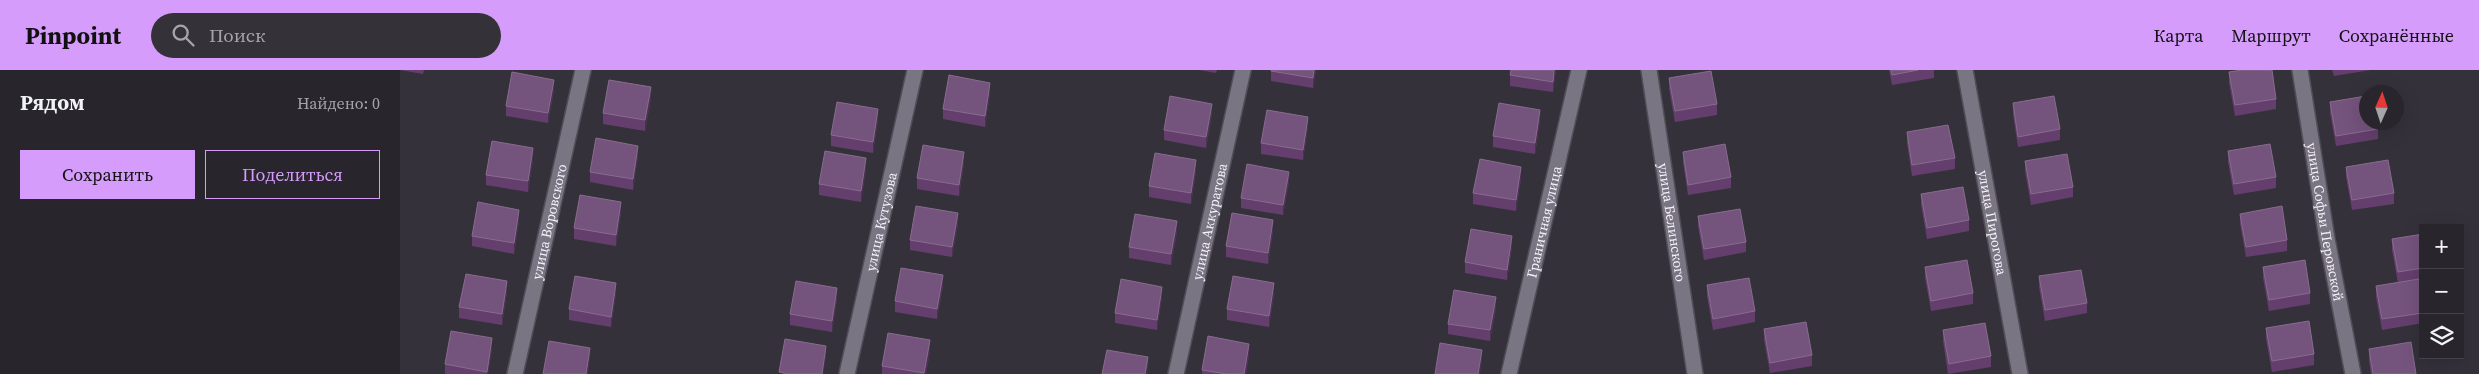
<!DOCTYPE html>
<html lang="ru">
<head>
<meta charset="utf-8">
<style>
  body { margin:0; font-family:"Source Serif 4",serif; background:#343138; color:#f1f3f6 }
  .controls { position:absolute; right:15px; bottom:15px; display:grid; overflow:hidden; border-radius:0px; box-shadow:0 5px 20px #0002 }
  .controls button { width:45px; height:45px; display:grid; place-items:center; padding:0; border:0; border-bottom:1px solid #444248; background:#28252c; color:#f1f3f6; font:25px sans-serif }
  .compass { position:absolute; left:1959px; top:15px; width:45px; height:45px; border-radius:50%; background:#28252c; box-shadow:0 5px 20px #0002; rotate:3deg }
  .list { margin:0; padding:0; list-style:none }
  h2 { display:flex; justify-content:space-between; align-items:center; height:65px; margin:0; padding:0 20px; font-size:21px }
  h2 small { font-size:16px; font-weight:400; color:#a5a5a9 }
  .actions { display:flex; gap:10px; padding:15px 20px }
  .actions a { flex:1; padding:11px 0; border:1px solid #d59cfb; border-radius:0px; text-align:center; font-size:18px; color:#d59cfb }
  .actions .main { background:#d59cfb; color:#111 }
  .icon { flex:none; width:28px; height:28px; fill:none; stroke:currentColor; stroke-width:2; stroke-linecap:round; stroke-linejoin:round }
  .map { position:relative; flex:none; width:2079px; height:304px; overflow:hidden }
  header { display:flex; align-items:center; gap:30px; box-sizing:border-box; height:70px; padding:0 25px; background:#d59cfb; color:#111 }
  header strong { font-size:24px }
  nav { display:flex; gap:28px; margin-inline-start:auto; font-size:18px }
  .search { width:350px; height:45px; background:#343138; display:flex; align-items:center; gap:12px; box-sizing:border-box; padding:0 18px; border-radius:28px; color:#a5a5a9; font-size:19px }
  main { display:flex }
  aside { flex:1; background:#28252c }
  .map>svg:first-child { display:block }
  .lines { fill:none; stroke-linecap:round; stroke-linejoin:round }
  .minor-casing { stroke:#504d56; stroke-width:18 }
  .minor { stroke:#7a7582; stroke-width:15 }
  .wall { fill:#643f6d }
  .shaded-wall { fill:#4b3252 }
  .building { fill:#74537c; stroke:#886c8f }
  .labels { text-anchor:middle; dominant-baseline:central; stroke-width:4.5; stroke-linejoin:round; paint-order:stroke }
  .street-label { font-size:14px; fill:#f5f2f9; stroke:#35313b }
</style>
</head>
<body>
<header>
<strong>Pinpoint</strong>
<div class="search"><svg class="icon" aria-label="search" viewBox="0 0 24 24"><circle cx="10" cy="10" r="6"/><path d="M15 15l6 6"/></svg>Поиск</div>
<nav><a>Карта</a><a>Маршрут</a><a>Сохранённые</a></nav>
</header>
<main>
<aside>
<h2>Рядом<small>Найдено: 0</small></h2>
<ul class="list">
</ul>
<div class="actions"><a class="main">Сохранить</a><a>Поделиться</a></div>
</aside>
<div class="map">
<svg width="2079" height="304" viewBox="0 0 2079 304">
  <rect width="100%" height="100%" fill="#35313b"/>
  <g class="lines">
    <g class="minor-casing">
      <g id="minor">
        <path id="s1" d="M1249,0L1295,304"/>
        <path id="s2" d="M1565,0L1620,304"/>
        <path id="s3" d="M1900,0L1927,169L1953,304"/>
        <path id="s4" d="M115,304L183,0"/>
        <path id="s5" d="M447,304L515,0"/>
        <path id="s6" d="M776,304L843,0"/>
        <path id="s7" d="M1109,304L1179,0"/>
      </g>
    </g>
    <use href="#minor" class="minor"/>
  </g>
  <g class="wall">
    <polygon points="0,0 24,0 23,4"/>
    <polygon points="799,0 817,0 816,3"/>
    <polygon points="871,0 916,0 913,18 871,11"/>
    <polygon points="1156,0 1153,22 1110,16 1110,5"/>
    <polygon points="1489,0 1534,0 1534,8 1492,15"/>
    <polygon points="1932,0 1971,0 1934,6"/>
    <polygon points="1829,2 1876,29 1876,39 1835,46 1829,13"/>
    <polygon points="1269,8 1317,34 1317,45 1275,52 1269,19"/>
    <polygon points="154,20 148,53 106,46 106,36"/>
    <polygon points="590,23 585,57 543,49 543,39"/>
    <polygon points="251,28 245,61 203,54 203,43"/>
    <polygon points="1930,32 1978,59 1978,69 1936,76 1930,43"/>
    <polygon points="1613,33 1660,59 1660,70 1618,77 1613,44"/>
    <polygon points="812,44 806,78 764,70 764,60"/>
    <polygon points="478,50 473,83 431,76 431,65"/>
    <polygon points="1140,51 1135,84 1093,77 1093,66"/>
    <polygon points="908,57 903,90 861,84 861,73"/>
    <polygon points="1507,62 1555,88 1555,99 1512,106 1507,73"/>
    <polygon points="1828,81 1876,107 1876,118 1834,125 1828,92"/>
    <polygon points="1283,82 1331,107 1331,118 1288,125 1283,92"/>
    <polygon points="238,86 233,120 190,112 190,102"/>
    <polygon points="133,89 128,122 86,115 86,105"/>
    <polygon points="1625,91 1673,117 1673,127 1631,135 1625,101"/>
    <polygon points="564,93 559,126 517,119 517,108"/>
    <polygon points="1946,97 1994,123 1994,134 1952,140 1946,107"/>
    <polygon points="466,99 461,132 419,125 419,114"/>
    <polygon points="796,101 791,134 749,127 749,116"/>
    <polygon points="1121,108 1116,141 1073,134 1073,123"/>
    <polygon points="889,112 883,145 841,138 841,128"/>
    <polygon points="1521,124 1569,150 1569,161 1527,169 1521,135"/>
    <polygon points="221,143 216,176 174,169 174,158"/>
    <polygon points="1840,144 1887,170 1887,181 1846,187 1840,154"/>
    <polygon points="1298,146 1346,172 1346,182 1304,190 1298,156"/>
    <polygon points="119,151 114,184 72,176 72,166"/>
    <polygon points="558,154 552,187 510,180 510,170"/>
    <polygon points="873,161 868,194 826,187 826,176"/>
    <polygon points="777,162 771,195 729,188 729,177"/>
    <polygon points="2023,164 2023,209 2019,209 2023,236 2023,253 1982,260 1976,227 1976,216 1998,213 1992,180 1992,169"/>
    <polygon points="1112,177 1107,210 1065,203 1065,192"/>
    <polygon points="1525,197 1573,223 1573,234 1531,241 1525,208"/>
    <polygon points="1863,197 1910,223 1910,234 1869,241 1863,208"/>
    <polygon points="1639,206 1687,233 1687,243 1645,251 1639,217"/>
    <polygon points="1307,215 1355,241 1355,252 1313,260 1307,226"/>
    <polygon points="543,216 537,249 495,242 495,231"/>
    <polygon points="107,222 102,255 59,248 59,237"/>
    <polygon points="216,224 211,257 169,250 169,239"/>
    <polygon points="874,224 869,257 827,250 827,239"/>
    <polygon points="762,227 757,260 715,253 715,243"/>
    <polygon points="437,229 432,262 390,255 390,244"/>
    <polygon points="1096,238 1090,271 1048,264 1048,254"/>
    <polygon points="1866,258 1914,284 1914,295 1872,302 1866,269"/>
    <polygon points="1364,259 1412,285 1412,296 1370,303 1364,270"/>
    <polygon points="1543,260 1591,286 1591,297 1548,304 1543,271"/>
    <polygon points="92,279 88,304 45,304 45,294"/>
    <polygon points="1969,279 2016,304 1971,304 1969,290"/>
    <polygon points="530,281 526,304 482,304 482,296"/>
    <polygon points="849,284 846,304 802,304 802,300"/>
  </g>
  <g class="shaded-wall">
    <polygon points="914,0 916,0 913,18 913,8"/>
    <polygon points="1154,0 1156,0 1153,22 1153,12"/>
    <polygon points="154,10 154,20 148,53 148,43"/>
    <polygon points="590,13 590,23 585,57 585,46"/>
    <polygon points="251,17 251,28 245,61 245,50"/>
    <polygon points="812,34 812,44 806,78 806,67"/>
    <polygon points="478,39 478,50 473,83 473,72"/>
    <polygon points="1140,40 1140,51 1135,84 1135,73"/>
    <polygon points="908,47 908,57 903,90 903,80"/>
    <polygon points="238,76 238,86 233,120 233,109"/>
    <polygon points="133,78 133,89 128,122 128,111"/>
    <polygon points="564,82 564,93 559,126 559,115"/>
    <polygon points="466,88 466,99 461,132 461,121"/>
    <polygon points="796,90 796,101 791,134 791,123"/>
    <polygon points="1121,97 1121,108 1116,141 1116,130"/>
    <polygon points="889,102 889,112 883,145 883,135"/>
    <polygon points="221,132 221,143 216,176 216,165"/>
    <polygon points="119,140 119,151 114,184 114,173"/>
    <polygon points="558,143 558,154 552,187 552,177"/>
    <polygon points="873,150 873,161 868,194 868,183"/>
    <polygon points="777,151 777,162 771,195 771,184"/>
    <polygon points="1112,166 1112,177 1107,210 1107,200"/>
    <polygon points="543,205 543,216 537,249 537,239"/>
    <polygon points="107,211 107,222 102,255 102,244"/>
    <polygon points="216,213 216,224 211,257 211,247"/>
    <polygon points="874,213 874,224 869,257 869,246"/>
    <polygon points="762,217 762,227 757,260 757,250"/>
    <polygon points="437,218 437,229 432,262 432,251"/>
    <polygon points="1096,227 1096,238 1090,271 1090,260"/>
    <polygon points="92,268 92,279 88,304 87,304"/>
    <polygon points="530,270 530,281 526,304 524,304"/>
    <polygon points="849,274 849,284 846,304 844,304"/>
    <polygon points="426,276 426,287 423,304 422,304"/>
    <polygon points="190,278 190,289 188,304 186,304"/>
    <polygon points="1082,280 1082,291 1080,304 1078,304"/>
    <polygon points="748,287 748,298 747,304 745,304"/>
  </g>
  <g class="building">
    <polygon points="871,0 914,0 913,8 871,1"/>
    <polygon points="1111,0 1154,0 1153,12 1110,5"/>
    <polygon points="1491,0 1518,0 1492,5"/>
    <polygon points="1842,0 1872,0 1876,29 1835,35 1829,2"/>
    <polygon points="1311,1 1317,34 1275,41 1269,8"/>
    <polygon points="112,2 154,10 148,43 106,36"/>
    <polygon points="549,5 590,13 585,46 543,39"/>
    <polygon points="209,10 251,17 245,50 203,43"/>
    <polygon points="770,26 812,34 806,67 764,60"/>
    <polygon points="1654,26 1660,59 1618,67 1613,33"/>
    <polygon points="1966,26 1966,52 1977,52 1978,59 1936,66 1930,32"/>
    <polygon points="437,32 478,39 473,72 431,65"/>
    <polygon points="1099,33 1140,40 1135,73 1093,66"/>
    <polygon points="867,40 908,47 903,80 861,73"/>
    <polygon points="1548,55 1555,88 1512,95 1507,62"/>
    <polygon points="196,68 238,76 233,109 190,102"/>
    <polygon points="92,71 133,78 128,111 86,105"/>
    <polygon points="1325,74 1331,107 1288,115 1283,82"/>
    <polygon points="1870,74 1876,107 1834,114 1828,81"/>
    <polygon points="523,75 564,82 559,115 517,108"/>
    <polygon points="425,81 466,88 461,121 419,114"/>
    <polygon points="755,83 796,90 791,123 749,116"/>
    <polygon points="1667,84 1673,117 1631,124 1625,91"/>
    <polygon points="1080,89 1121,97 1116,130 1073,123"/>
    <polygon points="1988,90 1994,123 1952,130 1946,97"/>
    <polygon points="847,94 889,102 883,135 841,128"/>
    <polygon points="1563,117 1569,150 1527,158 1521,124"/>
    <polygon points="180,125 221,132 216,165 174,158"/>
    <polygon points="78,132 119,140 114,173 72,166"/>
    <polygon points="516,136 558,143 552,177 510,170"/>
    <polygon points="1882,136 1887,170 1846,177 1840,144"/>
    <polygon points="1340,139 1346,172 1304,179 1298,146"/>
    <polygon points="832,143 873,150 868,183 826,176"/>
    <polygon points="735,144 777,151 771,184 729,177"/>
    <polygon points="1071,159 1112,166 1107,200 1065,192"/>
    <polygon points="2023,164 2023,198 1998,202 1992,169"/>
    <polygon points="1567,190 1573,223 1531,231 1525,197"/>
    <polygon points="1905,190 1910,223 1869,230 1863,197"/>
    <polygon points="501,198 543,205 537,239 495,231"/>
    <polygon points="1681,200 1687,233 1645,240 1639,206"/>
    <polygon points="66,204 107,211 102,244 59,237"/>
    <polygon points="175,206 216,213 211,247 169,239"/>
    <polygon points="833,206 874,213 869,246 827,239"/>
    <polygon points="1349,208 1355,241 1313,249 1307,215"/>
    <polygon points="721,209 762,217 757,250 715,243"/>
    <polygon points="2019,209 2023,236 2023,243 1982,249 1976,216"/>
    <polygon points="396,211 437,218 432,251 390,244"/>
    <polygon points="1054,220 1096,227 1090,260 1048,254"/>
    <polygon points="1909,251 1914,284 1872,291 1866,258"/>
    <polygon points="1406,252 1412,285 1370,293 1364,259"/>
    <polygon points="1585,253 1591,286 1549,294 1543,260"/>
    <polygon points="51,261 92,268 87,302 45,294"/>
    <polygon points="488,263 530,270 524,303 482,296"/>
    <polygon points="808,266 849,274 844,304 827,304 802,300"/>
    <polygon points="385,269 426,276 422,304 387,304 379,302"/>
    <polygon points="149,271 190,278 186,304 143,304"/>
    <polygon points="2011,272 2016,304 1973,304 1969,279"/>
    <polygon points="1040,273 1082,280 1078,304 1035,304"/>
    <polygon points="707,280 748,287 745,304 702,304"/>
  </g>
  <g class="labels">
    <g class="street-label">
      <text stroke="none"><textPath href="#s4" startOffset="156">улица Воровского</textPath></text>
      <text stroke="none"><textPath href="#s5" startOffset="156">улица Кутузова</textPath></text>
      <text stroke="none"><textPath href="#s6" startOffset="156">улица Аккуратова</textPath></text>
      <text stroke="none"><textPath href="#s7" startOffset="156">Граничная улица</textPath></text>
      <text stroke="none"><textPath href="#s1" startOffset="154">улица Белинского</textPath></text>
      <text stroke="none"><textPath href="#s2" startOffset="155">улица Пирогова</textPath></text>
      <text stroke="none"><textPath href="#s3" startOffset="154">улица Софьи Перовской</textPath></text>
    </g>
  </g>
</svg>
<div class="controls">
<button>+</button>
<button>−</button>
<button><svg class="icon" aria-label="layers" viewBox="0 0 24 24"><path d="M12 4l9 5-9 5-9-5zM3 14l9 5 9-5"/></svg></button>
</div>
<svg class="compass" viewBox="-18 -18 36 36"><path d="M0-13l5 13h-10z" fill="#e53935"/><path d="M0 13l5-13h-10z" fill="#a5a5a9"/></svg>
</div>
</main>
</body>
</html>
